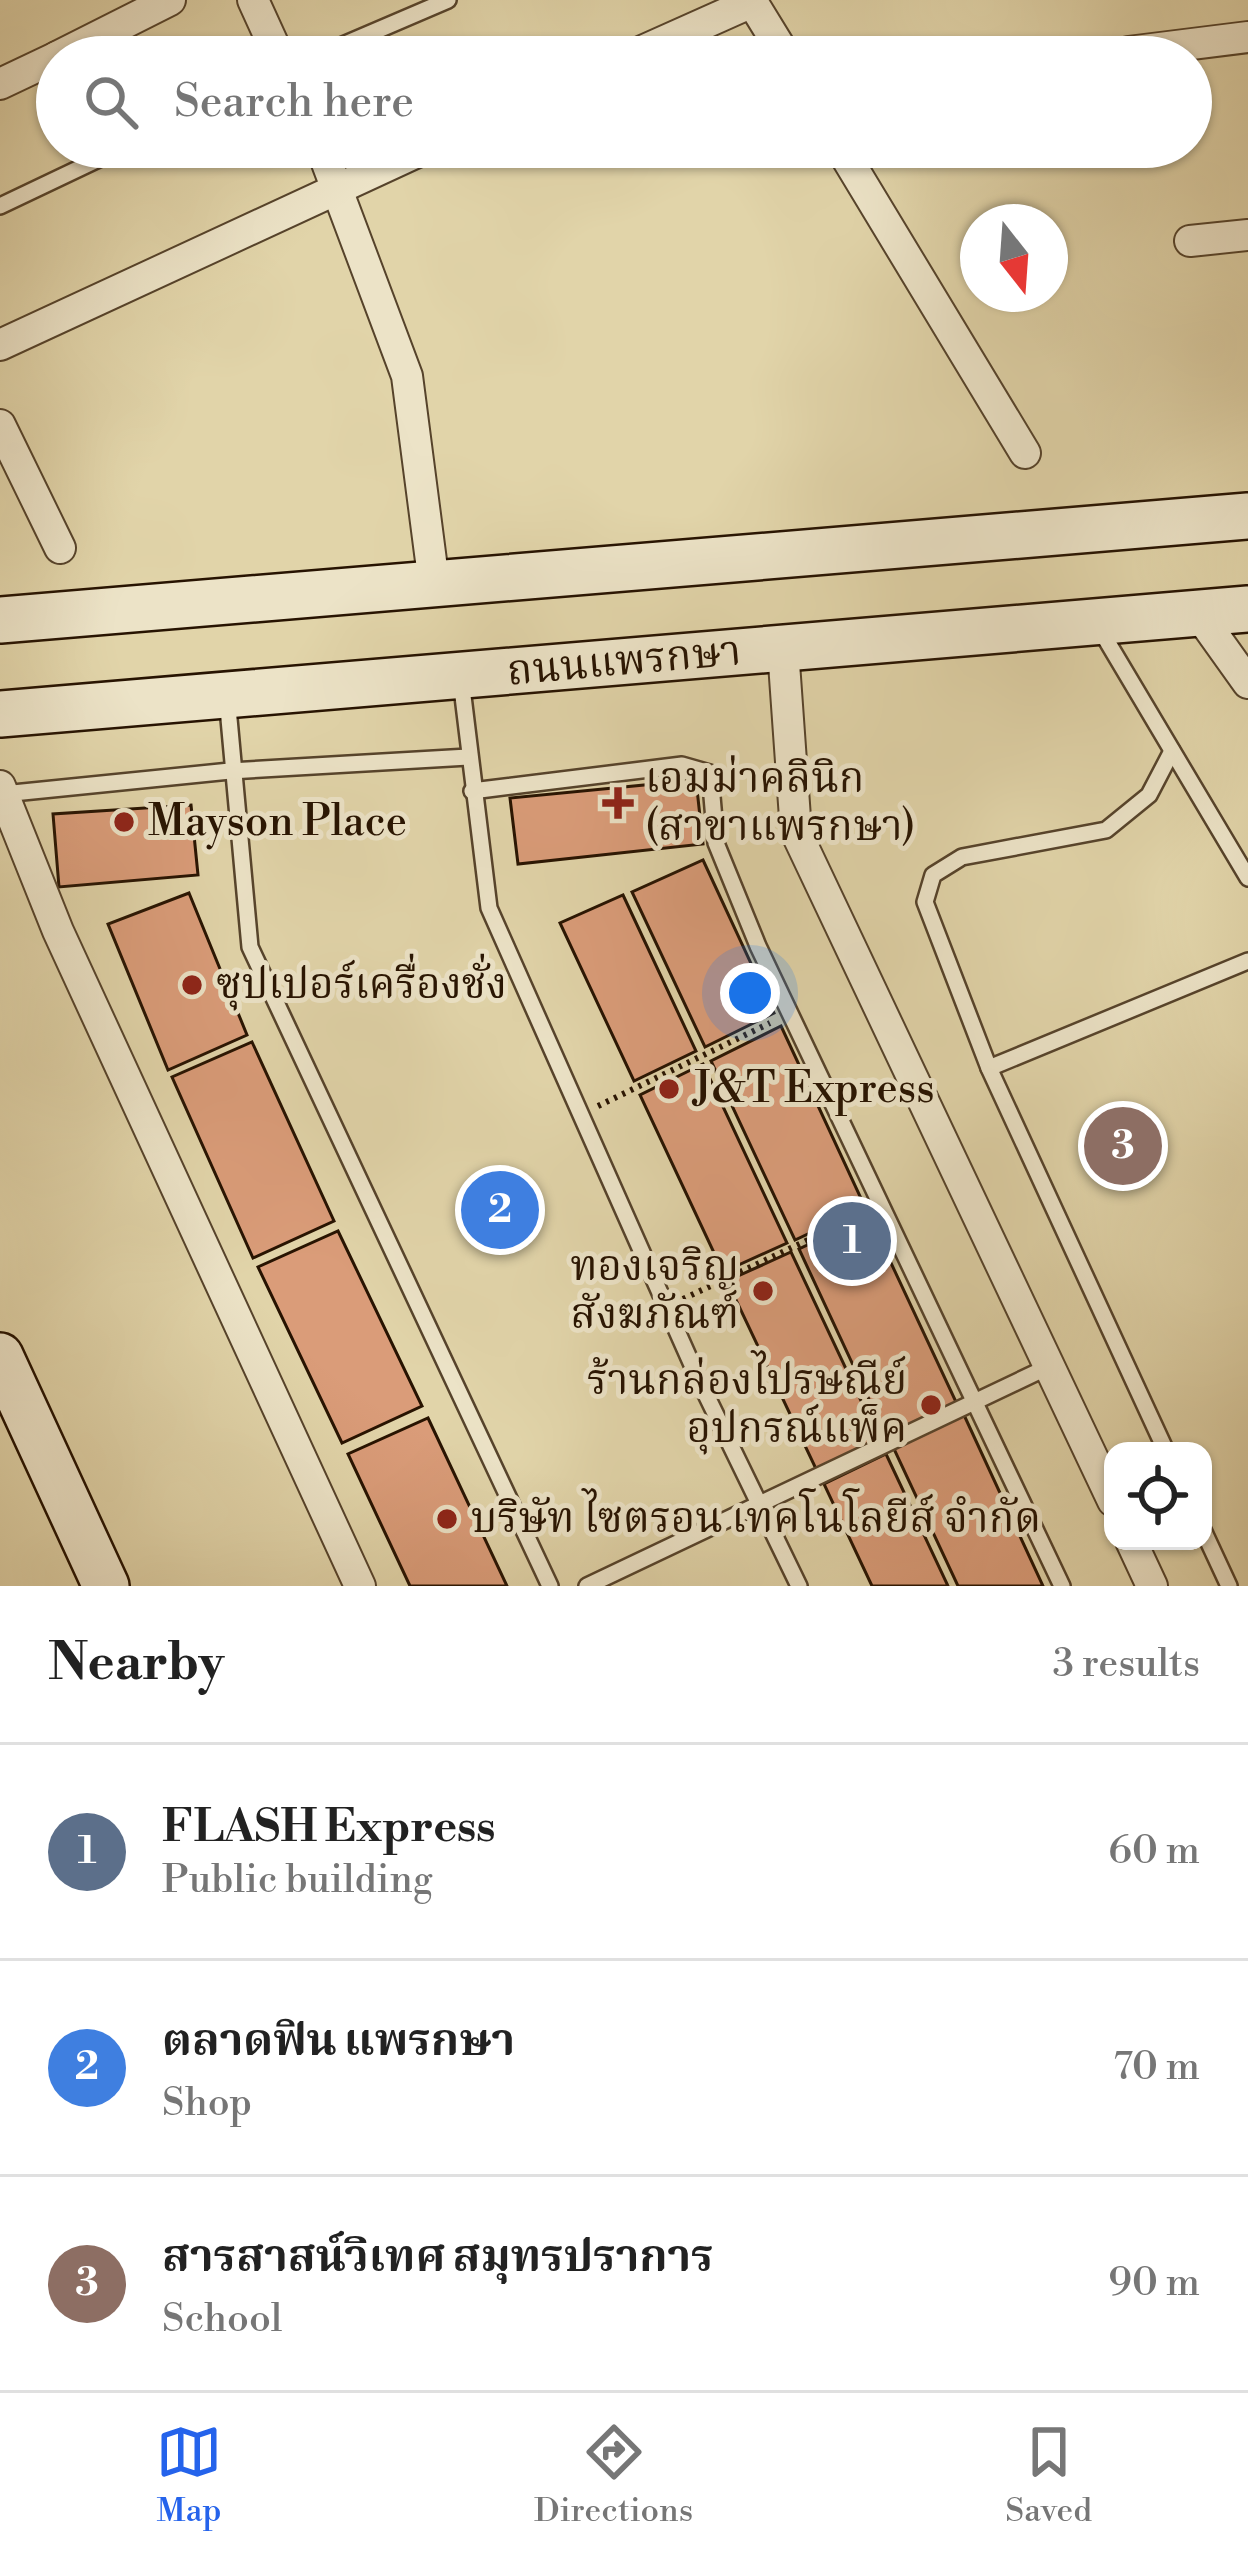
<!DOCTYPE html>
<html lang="en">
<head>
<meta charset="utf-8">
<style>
  body { margin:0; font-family:"Libre Bodoni","Noto Serif Thai",serif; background:#f2f2f2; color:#222 }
  .controls { position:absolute; right:36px; bottom:36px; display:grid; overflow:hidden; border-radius:24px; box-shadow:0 3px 9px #0004 }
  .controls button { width:108px; height:108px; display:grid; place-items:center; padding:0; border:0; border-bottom:3px solid #e0e0e0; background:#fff; color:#222; font:60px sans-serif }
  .compass { position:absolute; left:960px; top:204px; width:108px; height:108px; border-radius:50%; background:#fff; box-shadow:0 3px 9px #0004; rotate:163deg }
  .you { position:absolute; left:750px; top:993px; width:42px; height:42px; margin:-30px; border:9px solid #fff; border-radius:50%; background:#1a73e8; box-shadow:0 0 0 18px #1a73e833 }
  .badge { display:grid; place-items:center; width:78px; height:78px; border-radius:50%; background:#2563eb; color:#fff; font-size:39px; font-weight:700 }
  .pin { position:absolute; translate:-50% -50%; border:6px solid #fff; box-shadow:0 3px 12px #0006 }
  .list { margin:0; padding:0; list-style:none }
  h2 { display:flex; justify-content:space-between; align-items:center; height:156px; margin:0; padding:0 48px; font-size:51px }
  h2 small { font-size:39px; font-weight:400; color:#767676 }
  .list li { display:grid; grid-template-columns:78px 1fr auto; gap:36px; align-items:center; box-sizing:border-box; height:216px; padding:0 48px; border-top:3px solid #e0e0e0 }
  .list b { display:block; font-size:45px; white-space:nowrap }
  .list p { margin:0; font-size:39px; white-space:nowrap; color:#767676 }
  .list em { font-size:39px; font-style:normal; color:#767676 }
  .icon { flex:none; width:66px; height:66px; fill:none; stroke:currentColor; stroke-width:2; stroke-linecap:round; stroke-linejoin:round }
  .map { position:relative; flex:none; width:1248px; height:1586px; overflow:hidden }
  .search { position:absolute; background:#fff; box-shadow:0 3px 9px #0004; left:36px; right:36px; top:36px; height:132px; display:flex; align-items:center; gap:30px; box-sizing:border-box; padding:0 42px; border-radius:66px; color:#767676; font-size:45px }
  .sheet { height:804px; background:#fff }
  nav { display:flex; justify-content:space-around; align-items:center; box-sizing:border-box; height:168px; border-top:3px solid #e0e0e0; background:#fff; font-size:33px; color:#767676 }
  nav a { display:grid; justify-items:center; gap:6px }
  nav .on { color:#2563eb }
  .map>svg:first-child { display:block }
  .building { fill:#da9c79; stroke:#271301; stroke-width:3 }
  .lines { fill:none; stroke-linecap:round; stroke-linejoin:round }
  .lane-casing { stroke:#56432b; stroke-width:20 }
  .street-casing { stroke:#56432b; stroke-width:34 }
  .secondary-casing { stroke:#271301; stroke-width:50 }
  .path { stroke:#271301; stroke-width:6; stroke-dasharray:3 6; stroke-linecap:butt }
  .lane { stroke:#ece3c7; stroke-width:15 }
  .street { stroke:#ece3c7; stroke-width:30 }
  .secondary { stroke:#ece3c7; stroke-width:45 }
  .poi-dot { fill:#8f2418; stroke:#ece3c7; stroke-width:4.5 }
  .labels { text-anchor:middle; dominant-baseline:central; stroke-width:10; stroke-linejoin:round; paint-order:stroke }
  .street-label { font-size:42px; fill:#271301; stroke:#ece3c7 }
  .poi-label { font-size:42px; fill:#271301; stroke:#ece3c7; text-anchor:start }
</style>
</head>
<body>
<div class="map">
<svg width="1248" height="1586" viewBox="0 0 1248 1586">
  <rect width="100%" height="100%" fill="#e1d4a9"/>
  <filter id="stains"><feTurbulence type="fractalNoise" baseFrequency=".00167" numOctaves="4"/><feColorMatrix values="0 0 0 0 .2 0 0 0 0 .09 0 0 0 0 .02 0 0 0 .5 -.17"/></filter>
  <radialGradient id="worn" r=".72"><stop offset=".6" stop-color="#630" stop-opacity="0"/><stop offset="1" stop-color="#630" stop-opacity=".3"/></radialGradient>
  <g class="building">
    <polygon points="696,780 703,844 518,864 510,798"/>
    <polygon points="191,805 198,875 59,887 53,814"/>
    <polygon points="703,860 774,1013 705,1047 632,892"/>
    <polygon points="189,893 247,1035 168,1070 108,924"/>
    <polygon points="623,895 696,1051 634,1081 560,923"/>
    <polygon points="781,1026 865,1207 795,1240 711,1061"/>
    <polygon points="252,1042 334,1221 253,1258 172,1077"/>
    <polygon points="703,1064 787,1243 723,1272 640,1095"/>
    <polygon points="869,1216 957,1404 887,1438 799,1249"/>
    <polygon points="338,1231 422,1406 342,1443 258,1267"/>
    <polygon points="791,1252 880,1441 817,1471 727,1281"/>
    <polygon points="964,1415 1043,1586 958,1586 894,1449"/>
    <polygon points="428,1418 507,1586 410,1586 348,1454"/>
    <polygon points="886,1454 948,1586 872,1586 824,1484"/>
  </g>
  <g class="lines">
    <g class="lane-casing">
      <g id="lane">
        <polyline points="315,57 448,0"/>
        <polyline points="0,206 124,147"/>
        <polyline points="1098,626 1248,878"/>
        <polyline points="461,680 489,908 697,1376 799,1586"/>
        <polyline points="227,697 250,947 550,1586"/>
        <polyline points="472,791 682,765 710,773 716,843 758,946 1062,1586"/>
        <polyline points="3,794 230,771 468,757"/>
        <polyline points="989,1068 925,902 933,875 962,857 1106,830 1149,795 1172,751"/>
        <polyline points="1166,1451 989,1068 1248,961"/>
        <polyline points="1203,1530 1229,1586"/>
        <polyline points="587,1586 1050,1366"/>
      </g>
    </g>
    <g class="street-casing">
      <g id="street">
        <polyline points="253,0 279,57"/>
        <polyline points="751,0 786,57"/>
        <polyline points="1128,52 1248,37"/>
        <polyline points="57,57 170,0"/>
        <polyline points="629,57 752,2"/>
        <polyline points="0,84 57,57"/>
        <polyline points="321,147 407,376 434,584"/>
        <polyline points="840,147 1025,453"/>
        <polyline points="1190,241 1248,235"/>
        <polyline points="0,345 428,147"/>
        <polyline points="0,425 60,548"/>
        <polyline points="1198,613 1248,683"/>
        <polyline points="783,649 796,832 1113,1501"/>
        <polyline points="0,786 58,931 360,1586"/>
        <polyline points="1131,1541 1152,1586"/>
      </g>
    </g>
    <g class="secondary-casing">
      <g id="secondary">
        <polyline points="0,620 1248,516"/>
        <polyline points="0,714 1248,609"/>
        <polyline points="0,1356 106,1586"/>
      </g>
    </g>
    <g class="path">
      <polyline points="598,1106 770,1023"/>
      <polyline points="683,1299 861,1215"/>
    </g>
    <use href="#lane" class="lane"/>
    <use href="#street" class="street"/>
    <use href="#secondary" class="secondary"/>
  </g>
  <g class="poi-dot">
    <path d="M612 785h12v12h12v12h-12v12h-12v-12h-12v-12h12z"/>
    <circle cx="124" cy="822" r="12"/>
    <circle cx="192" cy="985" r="12"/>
    <circle cx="669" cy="1089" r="12"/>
    <circle cx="763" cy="1291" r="12"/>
    <circle cx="931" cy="1405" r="12"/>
    <circle cx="447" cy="1519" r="12"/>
  </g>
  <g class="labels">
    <g class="street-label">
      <text transform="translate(624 662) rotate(-5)">ถนนแพรกษา</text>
    </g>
    <g class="poi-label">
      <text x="645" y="779">เอมม่าคลินิก<tspan x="645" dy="48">(สาขาแพรกษา)</tspan></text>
      <text x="148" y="822">Mayson Place</text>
      <text x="216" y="985">ซุปเปอร์เครื่องชั่ง</text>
      <text x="693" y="1089">J&amp;T Express</text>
      <text x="739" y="1267" text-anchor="end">ทองเจริญ<tspan x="739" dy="48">สังฆภัณฑ์</tspan></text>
      <text x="907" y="1381" text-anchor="end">ร้านกล่องไปรษณีย์<tspan x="907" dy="48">อุปกรณ์แพ็ค</tspan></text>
      <text x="471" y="1519">บริษัท ไซตรอน เทคโนโลยีส์ จำกัด</text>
    </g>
  </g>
  <rect width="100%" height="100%" filter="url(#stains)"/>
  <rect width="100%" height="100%" fill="url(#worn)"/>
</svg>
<div class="controls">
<button><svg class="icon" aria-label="locate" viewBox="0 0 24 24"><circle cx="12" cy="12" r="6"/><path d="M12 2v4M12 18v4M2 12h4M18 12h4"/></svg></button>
</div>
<svg class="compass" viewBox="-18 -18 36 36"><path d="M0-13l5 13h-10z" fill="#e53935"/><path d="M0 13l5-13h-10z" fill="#767676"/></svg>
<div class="you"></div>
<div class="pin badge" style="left:852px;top:1241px;background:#5c6f8a">1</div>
<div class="pin badge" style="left:500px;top:1210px;background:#3f7fe0">2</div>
<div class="pin badge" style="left:1123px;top:1146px;background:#8d6e63">3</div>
<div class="search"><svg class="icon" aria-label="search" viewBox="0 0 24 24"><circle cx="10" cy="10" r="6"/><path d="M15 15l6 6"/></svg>Search here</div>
</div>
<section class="sheet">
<h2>Nearby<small>3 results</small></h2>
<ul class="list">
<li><span class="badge" style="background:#5c6f8a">1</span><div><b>FLASH Express</b><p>Public building</p></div><em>60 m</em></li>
<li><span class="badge" style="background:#3f7fe0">2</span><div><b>ตลาดฟิน แพรกษา</b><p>Shop</p></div><em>70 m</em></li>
<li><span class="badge" style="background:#8d6e63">3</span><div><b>สารสาสน์วิเทศ สมุทรปราการ</b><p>School</p></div><em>90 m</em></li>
</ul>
</section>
<nav>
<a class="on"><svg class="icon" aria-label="map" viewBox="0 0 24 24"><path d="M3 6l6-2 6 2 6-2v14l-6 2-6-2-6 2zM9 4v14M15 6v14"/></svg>Map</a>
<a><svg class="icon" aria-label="directions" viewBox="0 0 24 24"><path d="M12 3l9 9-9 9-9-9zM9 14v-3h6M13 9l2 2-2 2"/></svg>Directions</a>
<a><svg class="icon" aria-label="saved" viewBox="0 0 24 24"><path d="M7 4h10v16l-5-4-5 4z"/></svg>Saved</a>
</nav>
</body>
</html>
